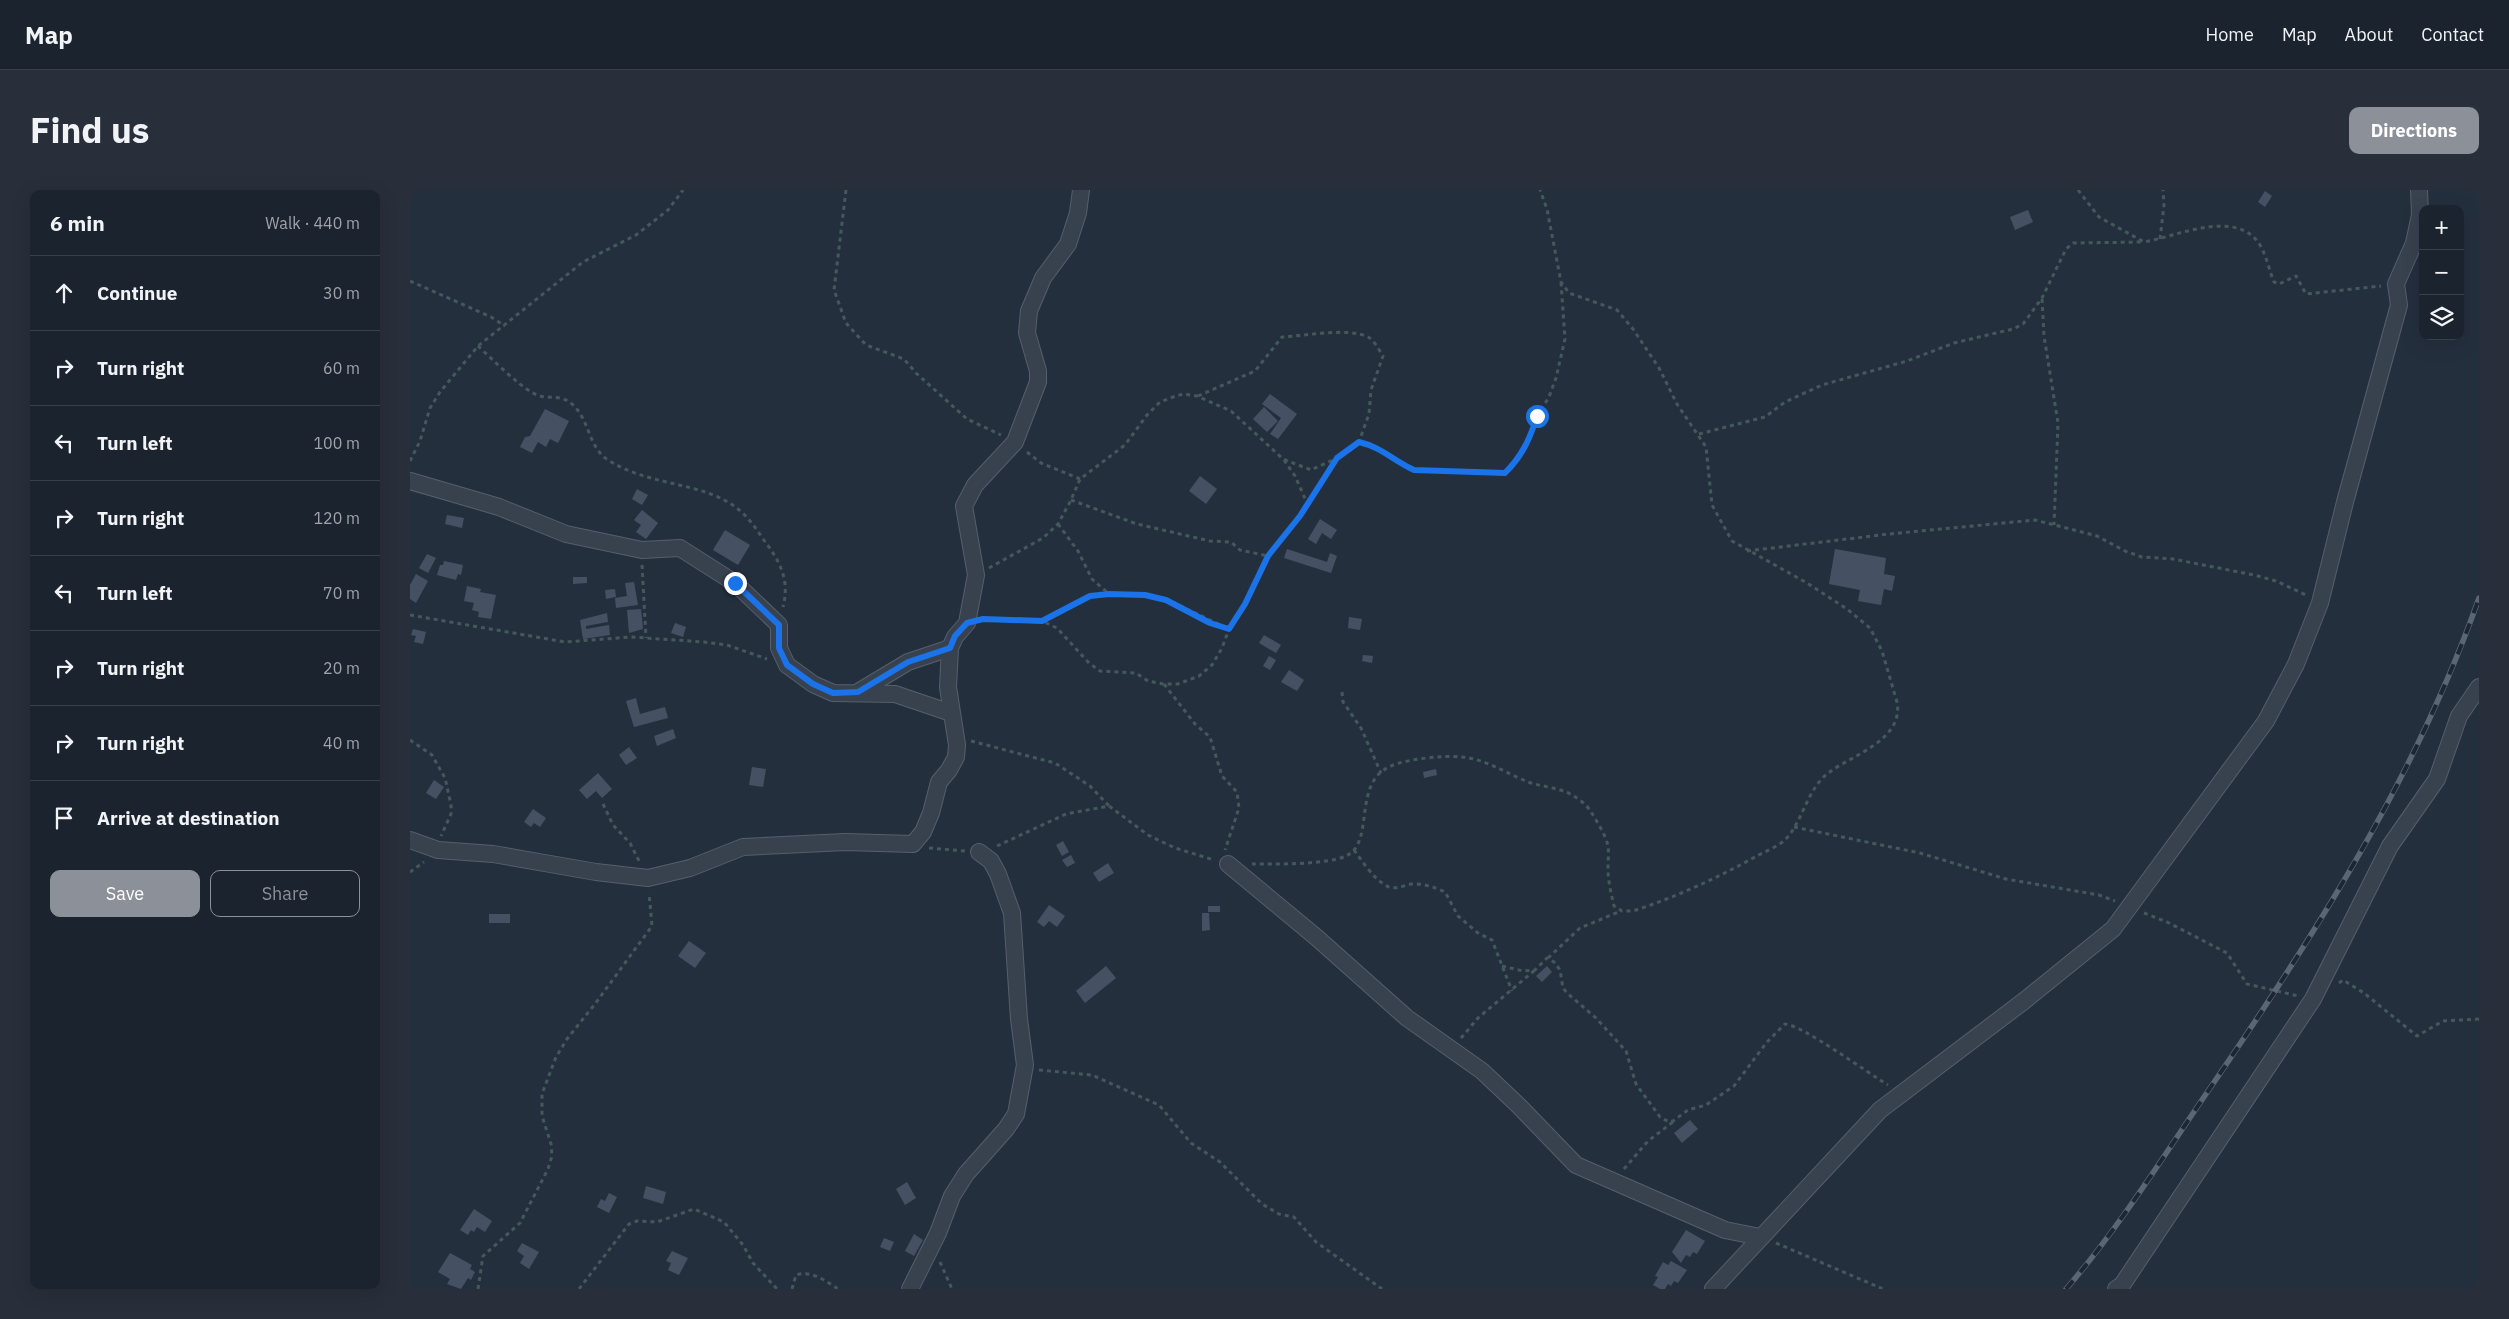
<!DOCTYPE html>
<html lang="en">
<head>
<meta charset="utf-8">
<style>
  body { margin:0; font-family:"IBM Plex Sans",sans-serif; background:#282f3a; color:#f1f3f6 }
  .controls { position:absolute; right:15px; top:15px; display:grid; overflow:hidden; border-radius:10px; box-shadow:0 5px 20px #0002 }
  .controls button { width:45px; height:45px; display:grid; place-items:center; padding:0; border:0; border-bottom:1px solid #39404a; background:#1b232e; color:#f1f3f6; font:25px sans-serif }
  .stop { position:absolute; width:15px; height:15px; margin:-11px; border:4px solid #1a73e8; border-radius:50%; background:#fff }
  .stop.end { background:#1a73e8; border-color:#fff; box-shadow:0 1px 5px #0008 }
  .list { margin:0; padding:0; list-style:none }
  h2 { display:flex; justify-content:space-between; align-items:center; height:65px; margin:0; padding:0 20px; font-size:21px }
  h2 small { font-size:16px; font-weight:400; color:#a0a4aa }
  .list li { display:grid; grid-template-columns:32px 1fr auto; gap:15px; align-items:center; box-sizing:border-box; height:75px; padding:0 20px; border-top:1px solid #39404a }
  .list b { display:block; font-size:19px; white-space:nowrap }
  .list em { font-size:16px; font-style:normal; color:#a0a4aa }
  .actions { display:flex; gap:10px; padding:15px 20px }
  .actions a { flex:1; padding:11px 0; border:1px solid #8c9099; border-radius:10px; text-align:center; font-size:18px; color:#8c9099 }
  .actions .main { background:#8c9099; color:#fff }
  .icon { flex:none; width:28px; height:28px; fill:none; stroke:currentColor; stroke-width:2; stroke-linecap:round; stroke-linejoin:round }
  .map { position:relative; flex:none; width:2069px; height:1099px; overflow:hidden; border-radius:10px }
  header { display:flex; align-items:center; gap:30px; box-sizing:border-box; height:70px; padding:0 25px; background:#1b232e; border-bottom:1px solid #39404a }
  header strong { font-size:24px }
  nav { display:flex; gap:28px; margin-inline-start:auto; font-size:18px }
  .intro { display:flex; align-items:center; justify-content:space-between; box-sizing:border-box; height:120px; padding:0 30px }
  h1 { margin:0; font-size:35px }
  .button { padding:12px 22px; border-radius:10px; background:#8c9099; color:#fff; font-size:18px; font-weight:700 }
  main { display:flex; gap:30px; padding:0 30px }
  aside { flex:1; background:#1b232e; border-radius:10px; box-shadow:0 5px 20px #0002 }
  .map>svg:first-child { display:block }
  .building { fill:#455162 }
  .lines { fill:none; stroke-linecap:round; stroke-linejoin:round }
  .street-casing { stroke:#565f6c; stroke-width:18 }
  .path { stroke:#44595c; stroke-width:3; stroke-dasharray:4 4; stroke-linecap:butt }
  .street { stroke:#38414e; stroke-width:16 }
  .rail-casing { stroke:#5a6575; stroke-width:5.5 }
  .rail { stroke:#1d2633; stroke-width:4; stroke-dasharray:11; stroke-linecap:butt }
  .route { stroke:#1a73e8; stroke-width:6 }
</style>
</head>
<body>
<header>
<strong>Map</strong>
<nav><a>Home</a><a>Map</a><a>About</a><a>Contact</a></nav>
</header>
<div class="intro"><h1>Find us</h1><a class="button">Directions</a></div>
<main>
<aside>
<h2>6 min<small>Walk · 440 m</small></h2>
<ul class="list">
<li><svg class="icon" aria-label="ahead" viewBox="0 0 24 24"><path d="M12 20V5M6 11l6-6 6 6"/></svg><div><b>Continue</b></div><em>30 m</em></li>
<li><svg class="icon" aria-label="right" viewBox="0 0 24 24"><path d="M7 20v-9h11M14 6l5 5-5 5"/></svg><div><b>Turn right</b></div><em>60 m</em></li>
<li><svg class="icon" aria-label="left" viewBox="0 0 24 24"><path d="M17 20v-9H6M10 6l-5 5 5 5"/></svg><div><b>Turn left</b></div><em>100 m</em></li>
<li><svg class="icon" aria-label="right" viewBox="0 0 24 24"><path d="M7 20v-9h11M14 6l5 5-5 5"/></svg><div><b>Turn right</b></div><em>120 m</em></li>
<li><svg class="icon" aria-label="left" viewBox="0 0 24 24"><path d="M17 20v-9H6M10 6l-5 5 5 5"/></svg><div><b>Turn left</b></div><em>70 m</em></li>
<li><svg class="icon" aria-label="right" viewBox="0 0 24 24"><path d="M7 20v-9h11M14 6l5 5-5 5"/></svg><div><b>Turn right</b></div><em>20 m</em></li>
<li><svg class="icon" aria-label="right" viewBox="0 0 24 24"><path d="M7 20v-9h11M14 6l5 5-5 5"/></svg><div><b>Turn right</b></div><em>40 m</em></li>
<li><svg class="icon" aria-label="arrive" viewBox="0 0 24 24"><path d="M6 21V4h12l-3 4 3 4H6"/></svg><div><b>Arrive at destination</b></div></li>
</ul>
<div class="actions"><a class="main">Save</a><a>Share</a></div>
</aside>
<div class="map">
<svg width="2069" height="1099" viewBox="0 0 2069 1099">
  <rect width="100%" height="100%" fill="#242f3e"/>
  <g class="building">
    <polygon points="1855,1 1862,6 1855,17 1848,12"/>
    <polygon points="1618,20 1623,32 1605,40 1600,27"/>
    <polygon points="860,204 887,224 868,249 860,244 871,228 852,214"/>
    <polygon points="854,217 868,231 857,242 843,229"/>
    <polygon points="135,219 159,231 148,253 140,249 136,257 128,252 122,263 110,257 115,247 120,246"/>
    <polygon points="790,286 807,299 796,314 779,301"/>
    <polygon points="227,299 238,305 232,315 222,309"/>
    <polygon points="232,320 248,333 236,349 226,342 231,335 224,330"/>
    <polygon points="37,325 54,328 52,338 35,334"/>
    <polygon points="910,329 927,340 921,349 912,343 906,354 898,349"/>
    <polygon points="315,340 340,355 328,375 303,360"/>
    <polygon points="877,359 917,372 920,363 927,366 921,383 874,368"/>
    <polygon points="1425,359 1476,368 1474,384 1485,386 1482,401 1474,399 1471,415 1448,411 1450,400 1419,394"/>
    <polygon points="17,364 26,368 18,383 9,378"/>
    <polygon points="34,371 53,375 51,385 48,384 46,390 27,385 30,375 33,375"/>
    <polygon points="6,384 18,391 6,413 0,409 0,395"/>
    <polygon points="163,387 177,387 177,393 163,394"/>
    <polygon points="224,392 228,415 206,418 205,408 217,406 215,393"/>
    <polygon points="57,396 71,399 70,402 86,405 81,429 68,427 69,422 62,420 64,413 54,411"/>
    <polygon points="205,399 206,407 196,409 195,400"/>
    <polygon points="231,419 233,439 219,443 217,420"/>
    <polygon points="197,423 198,432 176,436 176,439 199,435 200,445 173,449 170,430"/>
    <polygon points="939,427 952,429 950,440 938,438"/>
    <polygon points="265,433 276,437 273,447 261,443"/>
    <polygon points="3,439 16,442 13,454 4,452 6,446 1,445"/>
    <polygon points="854,445 871,455 866,463 849,453"/>
    <polygon points="953,465 963,466 962,473 952,471"/>
    <polygon points="859,466 866,470 860,480 853,476"/>
    <polygon points="879,480 894,490 887,501 871,492"/>
    <polygon points="226,508 230,524 255,517 258,528 224,537 216,511"/>
    <polygon points="263,539 266,548 247,556 244,546"/>
    <polygon points="219,557 227,568 216,575 209,565"/>
    <polygon points="342,577 356,579 353,597 339,595"/>
    <polygon points="1026,579 1027,585 1014,588 1013,582"/>
    <polygon points="188,583 202,599 192,608 186,601 177,609 169,600"/>
    <polygon points="24,590 34,597 26,609 16,603"/>
    <polygon points="123,619 136,628 130,637 124,633 121,637 114,632"/>
    <polygon points="653,651 659,662 652,666 646,655"/>
    <polygon points="661,665 665,673 657,677 652,670"/>
    <polygon points="698,673 704,683 689,692 683,683"/>
    <polygon points="639,715 655,726 647,737 639,731 634,737 627,732"/>
    <rect x="798" y="716" width="12" height="6"/>
    <polygon points="792,723 799,723 800,740 792,741"/>
    <rect x="79" y="724" width="21" height="9"/>
    <polygon points="279,751 296,763 285,778 268,766"/>
    <polygon points="696,776 706,788 675,813 666,801"/>
    <polygon points="1137,776 1142,782 1132,792 1126,786"/>
    <polygon points="1280,930 1288,939 1272,953 1264,943"/>
    <polygon points="497,992 506,1008 495,1015 486,999"/>
    <polygon points="236,996 256,1002 253,1014 233,1008"/>
    <polygon points="199,1003 207,1007 199,1023 187,1017 191,1009 195,1011"/>
    <polygon points="64,1019 82,1031 75,1042 67,1037 64,1042 61,1040 58,1045 50,1040"/>
    <polygon points="1276,1040 1295,1051 1287,1064 1283,1062 1280,1067 1276,1065 1271,1073 1262,1062"/>
    <polygon points="504,1044 513,1050 504,1066 495,1061"/>
    <polygon points="474,1048 484,1052 480,1061 470,1057"/>
    <polygon points="112,1053 129,1062 119,1079 110,1073 114,1066 107,1061"/>
    <polygon points="262,1061 278,1068 269,1085 258,1080 261,1073 256,1071"/>
    <polygon points="40,1063 62,1075 60,1079 65,1082 61,1090 58,1088 51,1099 37,1094 40,1089 28,1082"/>
    <polygon points="1261,1071 1277,1080 1268,1093 1264,1091 1261,1096 1258,1094 1255,1099 1250,1099 1243,1095 1248,1087 1245,1086 1253,1072 1258,1075"/>
  </g>
  <g class="lines">
    <g class="street-casing">
      <g id="street">
        <polyline points="0,291 89,317 156,344 232,360 270,358 325,393 369,435 369,458 377,475 403,494 423,503 485,504 541,523"/>
        <polyline points="448,502 498,472 540,458"/>
        <polyline points="0,650 28,660 83,664 186,682 238,688 280,678 333,657 435,652 503,654 513,642 521,623 529,592 539,580 546,567 547,555 538,497 540,458 545,447 557,433 566,385 554,316 565,295 605,252 628,192 628,181 617,143 619,121 633,88 658,54 668,23 671,0"/>
        <polyline points="818,674 906,747 997,828 1072,881 1109,916 1166,975 1315,1040 1350,1047"/>
        <polyline points="500,1099 528,1043 542,1006 556,984 596,939 606,924 615,875 609,829 602,723 588,684 581,671 569,662"/>
        <polyline points="1303,1099 1470,920 1614,811 1703,739 1856,531 1886,474 1910,413 1935,312 1989,115 1986,94 2004,53 2010,25 2009,0"/>
        <polyline points="1706,1099 1712,1095 1903,809 1980,656 2027,589 2049,526 2069,497"/>
      </g>
    </g>
    <g class="path">
      <polyline points="436,0 424,100 436,133 456,155 494,169 506,183 557,229 591,245"/>
      <path d="M1668,0L1689,27L1734,52C1768,46 1827,18 1850,55C1857,67 1859,80 1864,92L1869,94L1886,86L1896,104L1971,96"/>
      <polyline points="1750,49 1754,15 1753,0"/>
      <polyline points="0,91 81,127 95,136"/>
      <polyline points="1632,109 1634,146 1648,233 1644,335"/>
      <path d="M68,156C82,169 108,195 123,203C136,211 150,203 162,214C180,230 178,257 198,270C240,297 293,291 328,319C341,329 349,344 359,357C373,377 379,394 373,417"/>
      <path d="M788,206L845,181L872,147C895,146 938,137 958,147C964,150 969,160 973,166L961,200L959,224L949,252"/>
      <polyline points="1289,244 1355,227 1375,212 1412,195 1497,171 1544,153 1603,139 1613,134 1632,108 1656,59 1663,53 1734,52"/>
      <polyline points="617,262 631,273 670,289"/>
      <polyline points="874,270 885,286 897,313"/>
      <polyline points="0,271 10,251 20,218 30,202 68,156 173,72 226,45 258,20 273,0"/>
      <polyline points="661,310 727,334 800,351 821,352 830,360 858,366"/>
      <polyline points="648,334 668,361 682,389 699,404"/>
      <polyline points="1337,361 1479,344 1625,330 1687,346 1715,361 1732,367 1763,369 1844,385 1866,391 1896,405"/>
      <polyline points="232,375 236,448"/>
      <path d="M579,378L633,348L648,334L661,310L670,289L715,255L737,225L750,212L763,207L773,204L787,206L821,221L873,269L901,280L927,268L949,252C971,257 984,271 1004,280L1095,283L1107,272L1119,252L1127,226L1139,207L1146,188L1155,149L1151,93"/>
      <polyline points="0,425 155,452 221,447 294,452 317,455 357,469"/>
      <polyline points="572,429 632,431 647,438 679,473 690,481 726,483 738,491 753,494 768,494 789,486 802,475 812,458 819,439 835,414 858,366 890,327 926,270"/>
      <polyline points="633,430 680,406 718,404 756,409 819,439"/>
      <polyline points="754,494 785,534 800,547 812,586 827,602 829,618 815,660"/>
      <polyline points="932,502 933,512 951,538 971,583"/>
      <polyline points="0,550 22,565 35,588 41,615 41,624 31,646"/>
      <polyline points="561,551 645,573 680,596 699,616"/>
      <polyline points="193,614 203,635 220,653 229,671"/>
      <polyline points="1384,637 1510,663 1596,689 1689,705 1705,711"/>
      <polyline points="587,656 656,624 699,616 738,645 765,658 804,670"/>
      <polyline points="519,658 555,661"/>
      <path d="M944,660C953,672 962,687 975,695C983,701 992,696 1001,694C1012,693 1025,697 1035,702L1048,726L1068,743L1082,750L1102,801"/>
      <path d="M842,674C865,674 916,675 936,666C966,652 941,593 981,576C996,569 1034,565 1052,567C1075,569 1096,583 1118,592C1132,597 1148,597 1162,605C1169,609 1177,615 1181,622C1187,631 1196,646 1198,656C1199,663 1198,671 1198,678C1198,691 1201,703 1204,716L1212,721H1223C1266,707 1305,689 1345,667C1354,662 1367,657 1375,650C1394,630 1397,597 1421,581C1445,564 1494,549 1487,512L1472,461L1460,438L1437,419L1397,393L1322,351L1302,315L1296,257L1267,214L1249,178L1223,139L1207,120L1159,103L1151,92L1137,19L1130,0"/>
      <polyline points="0,682 14,672"/>
      <polyline points="1734,723 1757,732 1817,763 1837,794 1888,806"/>
      <polyline points="1138,768 1170,738 1211,721"/>
      <path d="M1092,776L1113,781L1125,780L1137,768L1144,772L1150,780L1153,798L1157,803L1186,828L1216,861L1226,894L1250,927L1259,932L1263,931L1278,920L1296,915L1324,896L1357,852L1375,834C1392,835 1458,883 1478,895"/>
      <polyline points="1929,793 1933,790 1954,803 2007,846 2033,831 2069,829"/>
      <polyline points="1051,848 1068,828 1125,780"/>
      <polyline points="629,880 682,885 749,915 781,953 810,972 852,1014 869,1024 884,1027 906,1052 972,1099"/>
      <polyline points="1214,979 1238,951 1263,932"/>
      <polyline points="1366,1053 1473,1099"/>
      <polyline points="530,1072 542,1099"/>
      <polyline points="68,1099 73,1066 110,1033 138,979 142,966 141,954 132,926 132,904 146,867 157,849 185,814 242,736 239,703"/>
      <polyline points="169,1099 219,1034 227,1031 247,1032 284,1019 314,1032 333,1055 343,1073 367,1099"/>
      <path d="M382,1099L386,1085C401,1080 416,1091 428,1099"/>
    </g>
    <use href="#street" class="street"/>
    <g class="rail-casing">
      <path id="rail" d="M1656,1099C1708,1039 1751,970 1796,904C1903,748 2006,587 2069,408"/>
    </g>
    <use href="#rail" class="rail"/>
  </g>
  <g class="lines">
    <path class="route" d="M325,393L369,435V458L377,475L403,494L423,503L448,502L498,472L540,458L545,446L557,433L573,429L632,431L680,406L699,404L735,405L756,410L800,433L819,439L835,414L858,366L890,326L927,268L949,252C971,257 984,271 1004,280L1095,283C1112,266 1120,249 1127,226"/>
  </g>
</svg>
<div class="controls">
<button>+</button>
<button>−</button>
<button><svg class="icon" aria-label="layers" viewBox="0 0 24 24"><path d="M12 4l9 5-9 5-9-5zM3 14l9 5 9-5"/></svg></button>
</div>
<div class="stop" style="left:1127px;top:226px"></div>
<div class="stop end" style="left:325px;top:393px"></div>
</div>
</main>
</body>
</html>
